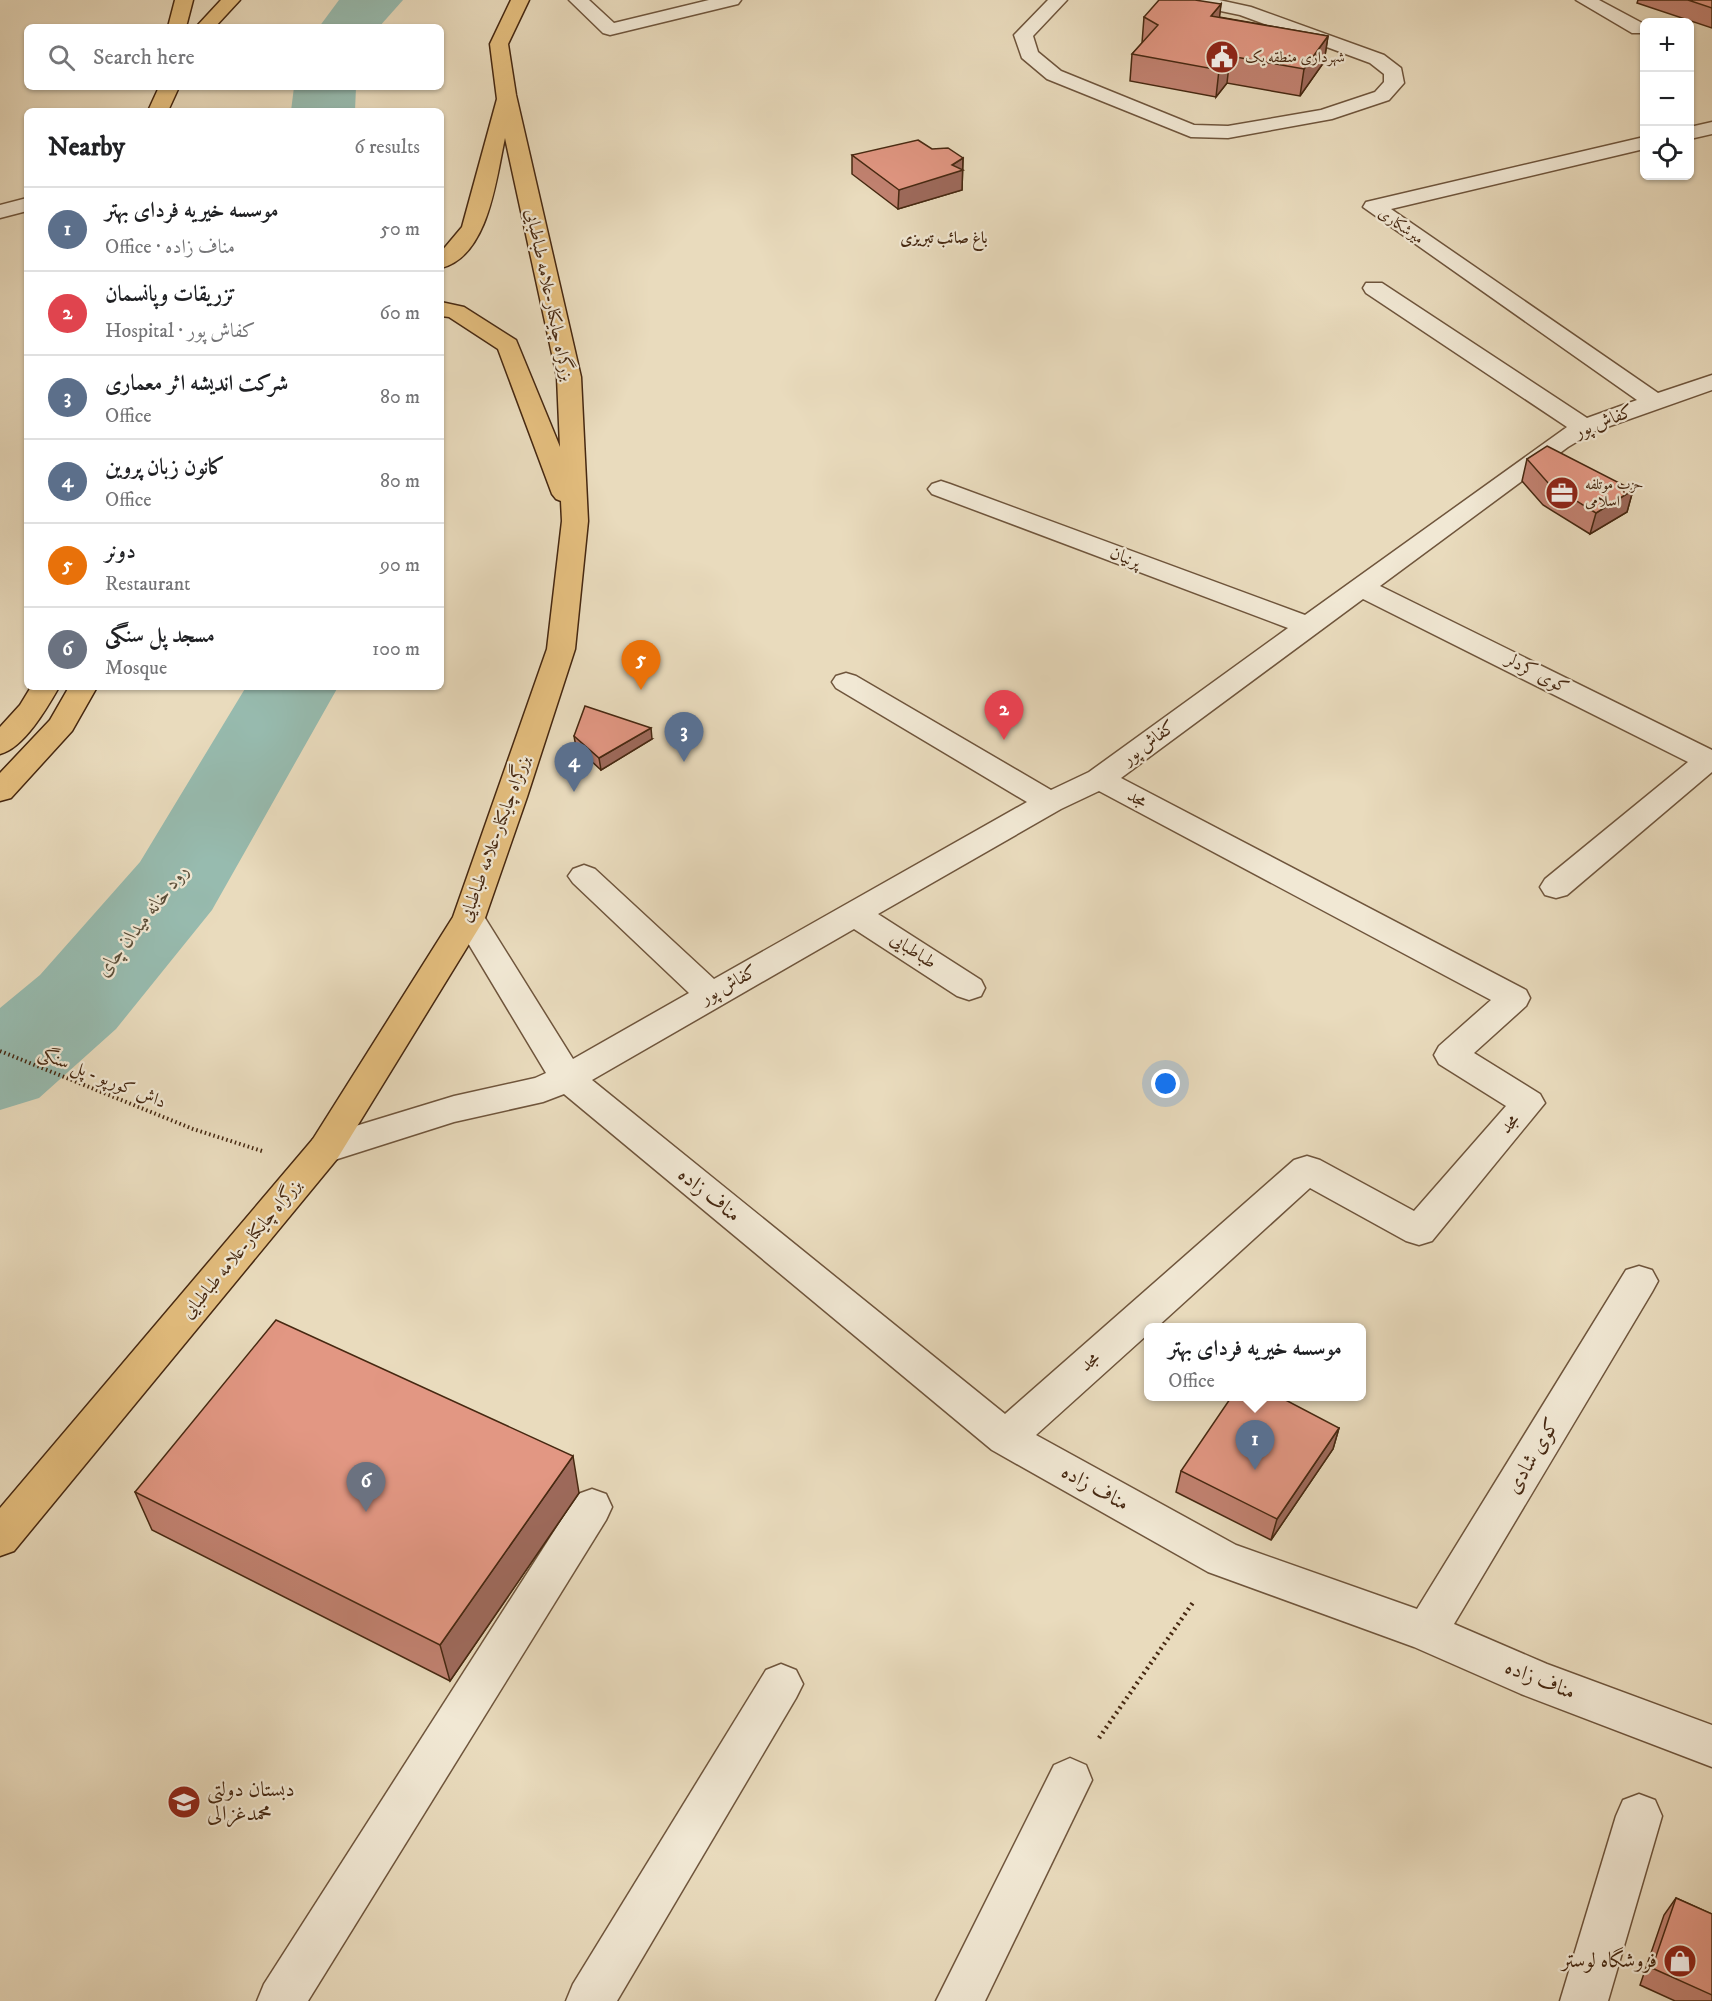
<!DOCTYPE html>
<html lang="en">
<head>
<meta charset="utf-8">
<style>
  body { margin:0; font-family:"IM FELL DW Pica",Amiri,serif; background:#f6f6f6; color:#202124 }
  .controls { position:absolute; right:18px; top:18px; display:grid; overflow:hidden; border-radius:9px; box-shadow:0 2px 4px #0004 }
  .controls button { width:54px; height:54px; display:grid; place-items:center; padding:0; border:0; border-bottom:2px solid #e0e0e0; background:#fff; color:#202124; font:30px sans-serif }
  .you { position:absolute; left:1166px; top:1084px; width:21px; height:21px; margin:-15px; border:4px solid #fff; border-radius:50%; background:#1a73e8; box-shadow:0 0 0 9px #1a73e833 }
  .badge { display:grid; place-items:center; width:39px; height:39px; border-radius:50%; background:#8f2418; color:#fff; font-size:20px; font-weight:700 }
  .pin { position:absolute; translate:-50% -50px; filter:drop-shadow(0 2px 3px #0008) }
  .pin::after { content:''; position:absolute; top:32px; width:21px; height:18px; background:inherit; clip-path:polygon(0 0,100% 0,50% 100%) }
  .popup { position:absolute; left:1144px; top:1323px; width:222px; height:78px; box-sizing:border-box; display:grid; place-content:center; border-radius:9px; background:#fff; filter:drop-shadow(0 2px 4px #0005); font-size:20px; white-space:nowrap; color:#757577 }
  .popup b { font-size:22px; color:#202124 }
  .popup::after { content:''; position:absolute; left:50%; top:100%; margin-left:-12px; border:12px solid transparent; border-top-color:#fff }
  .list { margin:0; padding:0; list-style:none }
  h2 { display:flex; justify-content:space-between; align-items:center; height:78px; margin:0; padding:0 24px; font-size:26px }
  h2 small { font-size:20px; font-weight:400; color:#757577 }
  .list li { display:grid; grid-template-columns:39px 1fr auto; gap:18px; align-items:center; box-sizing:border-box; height:84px; padding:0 24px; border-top:2px solid #e0e0e0 }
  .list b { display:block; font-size:22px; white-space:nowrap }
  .list p { margin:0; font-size:20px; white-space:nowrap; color:#757577 }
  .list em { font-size:20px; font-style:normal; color:#757577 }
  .icon { flex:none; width:33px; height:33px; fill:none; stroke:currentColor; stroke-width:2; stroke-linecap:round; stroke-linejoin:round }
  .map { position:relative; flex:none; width:1712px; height:2001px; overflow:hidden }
  .search { position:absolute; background:#fff; box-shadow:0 2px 4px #0004; left:24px; top:24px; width:420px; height:66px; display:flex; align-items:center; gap:15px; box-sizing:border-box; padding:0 21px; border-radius:9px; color:#757577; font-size:22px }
  .panel { position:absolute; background:#fff; box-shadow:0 2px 4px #0004; left:24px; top:108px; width:420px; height:582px; border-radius:9px }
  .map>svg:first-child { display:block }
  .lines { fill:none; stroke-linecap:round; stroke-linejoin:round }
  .river { fill:#97bbaf; fill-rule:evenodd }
  .minor-casing { stroke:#6f553c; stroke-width:3 }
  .highway-casing { stroke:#462811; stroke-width:3 }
  .path-far1 { stroke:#462811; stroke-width:4; stroke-dasharray:1.5 3; stroke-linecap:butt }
  .path { stroke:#462811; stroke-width:4.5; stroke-dasharray:2 4; stroke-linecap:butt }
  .minor { fill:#f1e8d4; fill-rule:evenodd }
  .highway { fill:#e4be7e; fill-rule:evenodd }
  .wall { fill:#c28271; stroke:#462811; stroke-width:1.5 }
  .shaded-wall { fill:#9e6a5c; stroke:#462811; stroke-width:1.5 }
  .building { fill:#e29783; stroke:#462811; stroke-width:1.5 }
  .labels { text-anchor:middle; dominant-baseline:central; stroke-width:4.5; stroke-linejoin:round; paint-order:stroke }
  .far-poi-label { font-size:15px; fill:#462811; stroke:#f1e8d4; text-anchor:start }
  .far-street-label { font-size:15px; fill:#462811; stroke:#f1e8d4 }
  .far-neighbourhood-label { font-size:16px; font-weight:bold; fill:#462811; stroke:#f1e8d4 }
  .street-label { font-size:18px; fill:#462811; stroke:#f1e8d4 }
  .water-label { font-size:20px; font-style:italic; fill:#5a4d38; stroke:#f1e8d4 }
  .near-street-label { font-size:21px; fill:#462811; stroke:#f1e8d4 }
  .near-poi-label { font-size:21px; fill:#462811; stroke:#f1e8d4; text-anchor:start }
</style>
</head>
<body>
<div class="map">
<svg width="1712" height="2001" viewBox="0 0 1712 2001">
  <rect width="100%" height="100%" fill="#e9dbbd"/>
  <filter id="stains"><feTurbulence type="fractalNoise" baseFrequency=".00333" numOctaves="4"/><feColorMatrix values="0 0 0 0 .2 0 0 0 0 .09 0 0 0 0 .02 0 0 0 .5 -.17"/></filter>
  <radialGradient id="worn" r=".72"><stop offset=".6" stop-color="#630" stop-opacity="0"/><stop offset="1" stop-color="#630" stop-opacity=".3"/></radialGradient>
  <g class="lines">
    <g class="river">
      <polygon points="339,0 403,0 379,27 319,27"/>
      <polygon points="294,87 356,87 355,111 291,111"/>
      <polygon points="246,687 338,687 212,910 116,1029 39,1098 0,1110 0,1008 40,975 140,862"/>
    </g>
    <g class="minor-casing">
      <g id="minor">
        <polygon points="569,0 589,0 614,23 709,0 741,0 738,4 610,35 603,33"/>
        <polygon points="1048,0 1067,0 1033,36 1038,52 1061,71 1194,125 1228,126 1321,110 1375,92 1384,82 1384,74 1370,63 1240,15 1187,4 1184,0 1219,0 1251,7 1384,55 1401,68 1404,83 1389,100 1332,119 1228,138 1191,137 1047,79 1022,58 1014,35"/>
        <polygon points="1576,0 1599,0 1644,24 1644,33 1632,33"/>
        <polygon points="1712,122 1712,134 1690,139 1690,127"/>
        <path d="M1644,137V149L1391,209L1658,393L1712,375V390L1593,432L1568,447L1380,586L1712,750V772L1567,895L1556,898L1545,895L1540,887L1545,879L1688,762L1363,599L1121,778L1526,990L1530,998L1526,1006L1474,1053L1540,1094L1545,1103L1432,1241L1419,1245L1406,1241L1310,1188L1156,1328H1148V1334L1036,1435L1236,1545L1417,1609L1626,1270L1639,1266L1652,1270L1658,1281L1652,1292L1454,1624L1547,1664L1712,1725V1767L1521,1694L1414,1647L1208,1572L992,1450L564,1094L543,1102L454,1122L325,1163L313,1159L307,1149L313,1139L454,1096L535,1078L546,1073L453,918L458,910L469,907L480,910L573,1059L689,993L573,883L568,876L573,869L584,865L595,869L714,979L1027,802L836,688L832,682L836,676L846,673L856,676L1051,790L1089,772L1288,628L932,494L928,489L932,484L941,481L950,484L1305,615L1567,427L1366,293L1363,288L1366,283H1382L1587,418L1637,400L1363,207L1366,202ZM1099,791L1491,1000L1439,1046L1434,1055L1439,1064L1506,1106L1414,1211L1320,1160L1307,1156L1294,1160L1005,1414L592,1080L854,929L957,996L969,1000L981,996L985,988L981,980L878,914L1061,809Z"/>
        <polygon points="27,198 27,211 0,218 0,205"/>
        <polygon points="592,1489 606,1494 612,1507 606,1520 308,2001 257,2001 264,1984 578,1494"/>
        <polygon points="781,1664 796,1670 803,1684 796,1698 617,2001 566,2001 573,1984 766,1670"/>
        <polygon points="1070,1758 1086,1765 1092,1780 985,2001 936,2001 1054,1765"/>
        <polygon points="1639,1794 1655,1800 1662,1816 1608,2001 1560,2001 1616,1816 1623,1800"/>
      </g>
    </g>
    <g class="highway-casing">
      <g id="highway">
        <polygon points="175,0 193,0 186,27 168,27"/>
        <polygon points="221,0 240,0 215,27 196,27"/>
        <path d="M511,0H529L508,44L516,95L581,377L588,521L575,649L527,797L485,918L337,1159L14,1551L0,1556V1508L313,1139L453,917L547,649L562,521L561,501L556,499L552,494L498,349L449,317L441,316V302L464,307L516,340L560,447L557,377L505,138C496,178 489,256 441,268V252L462,227L497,99L490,44Z"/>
        <polygon points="159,87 179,87 168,111 148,111"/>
        <path d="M31,687H59C47,708 24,748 0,754V727L20,705Z"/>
        <polygon points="69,687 97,687 72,731 11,798 0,801 0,773 50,720"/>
      </g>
    </g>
    <polyline class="path-far1" points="0,1051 193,1129 262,1151"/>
    <polyline class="path" points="1099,1738 1194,1601"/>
    <use href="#minor" class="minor"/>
    <use href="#highway" class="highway"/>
  </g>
  <g class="wall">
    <polygon points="1638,0 1712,0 1712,28 1637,3"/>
    <polygon points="1221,4 1219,17 1328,36 1324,62 1300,96 1227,83 1216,97 1130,81 1132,54 1142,43 1144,17"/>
    <polygon points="852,155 963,158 962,190 898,209 852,174"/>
    <polygon points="1527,459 1633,490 1627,512 1590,534 1543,505 1522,481"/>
    <polygon points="574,736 652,739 601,770 576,747"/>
    <polygon points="1339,1428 1333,1449 1271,1540 1176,1492 1181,1471"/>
    <polygon points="135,1492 579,1493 450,1681 152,1530"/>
    <polygon points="1676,1898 1712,1914 1712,2001 1675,2001 1640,1985 1664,1915"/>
  </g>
  <g class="shaded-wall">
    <polygon points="1221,4 1218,31 1211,16"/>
    <polygon points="1328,36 1324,62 1300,96 1304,69"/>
    <polygon points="1230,56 1227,83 1216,97 1219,70"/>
    <polygon points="963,158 962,190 898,209 899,190 952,165"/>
    <polygon points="1633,490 1627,512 1590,534 1596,513"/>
    <polygon points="651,728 652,739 601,770 599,758"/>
    <polygon points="1339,1428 1333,1449 1271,1540 1277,1519"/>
    <polygon points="573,1456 579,1493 450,1681 440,1645"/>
  </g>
  <g class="building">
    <polygon points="1159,0 1195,0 1221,4 1211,16 1328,36 1304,69 1230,56 1219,70 1132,54 1158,25 1144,17"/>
    <polygon points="1688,0 1712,0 1712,8"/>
    <polygon points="918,140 932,149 948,148 963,158 952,165 963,170 899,190 852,155"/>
    <polygon points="1547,446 1633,490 1596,513 1549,484 1527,459"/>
    <polygon points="585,706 651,728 599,758 574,736"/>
    <polygon points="276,1320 573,1456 440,1645 135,1492"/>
    <polygon points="1232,1396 1278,1396 1339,1428 1277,1519 1181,1471"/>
    <polygon points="1676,1898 1712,1914 1712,1995 1652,1968"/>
  </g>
  <defs>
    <g id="civic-disc" transform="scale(1.725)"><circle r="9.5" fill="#8f2418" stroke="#f1e8d4"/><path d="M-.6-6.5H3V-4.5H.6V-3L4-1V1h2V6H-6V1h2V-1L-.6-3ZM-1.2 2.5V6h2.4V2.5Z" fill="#fff"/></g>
    <g id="office-disc" transform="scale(1.725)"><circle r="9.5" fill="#8f2418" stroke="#f1e8d4"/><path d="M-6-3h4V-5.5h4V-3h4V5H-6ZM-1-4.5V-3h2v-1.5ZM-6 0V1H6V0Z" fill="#fff"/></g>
    <g id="school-disc" transform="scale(1.725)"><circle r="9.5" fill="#8f2418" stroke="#f1e8d4"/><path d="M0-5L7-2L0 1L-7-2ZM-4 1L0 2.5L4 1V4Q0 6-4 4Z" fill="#fff"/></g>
    <g id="shop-disc" transform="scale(1.725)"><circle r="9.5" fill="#8f2418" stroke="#f1e8d4"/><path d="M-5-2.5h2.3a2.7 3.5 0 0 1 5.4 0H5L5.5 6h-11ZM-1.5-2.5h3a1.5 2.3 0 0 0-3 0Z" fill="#fff"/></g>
  </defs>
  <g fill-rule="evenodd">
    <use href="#civic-disc" x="1222" y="57"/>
    <use href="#office-disc" x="1562" y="493"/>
    <use href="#school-disc" x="184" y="1802"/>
    <use href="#shop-disc" x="1680" y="1961"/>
  </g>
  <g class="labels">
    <g class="far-poi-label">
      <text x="1245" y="57">شهرداری منطقه یک</text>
      <text x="1585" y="484">حزب موتلفه<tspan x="1585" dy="17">اسلامی</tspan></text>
    </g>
    <g class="far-street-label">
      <text transform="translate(1401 226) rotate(35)">میرشکاری</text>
    </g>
    <g class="far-neighbourhood-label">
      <text x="944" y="238">باغ صائب تبریزی</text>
    </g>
    <g class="street-label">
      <text transform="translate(549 295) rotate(78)">بزرگراه چایکنار-علامه طباطبایی</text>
      <text transform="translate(1604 422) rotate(-22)">کفاش پور</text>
      <text transform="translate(1125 558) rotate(21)">پرنیان</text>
      <text transform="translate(1537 674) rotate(27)">کوی کردلر</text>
      <text transform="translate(1149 743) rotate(-37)">کفاش پور</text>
      <text transform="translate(1137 799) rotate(28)">مجد</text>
      <text transform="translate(495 839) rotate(-70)">بزرگراه چایکنار-علامه طباطبایی</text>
      <text transform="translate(913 951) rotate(33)">طباطبایی</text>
      <text transform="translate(729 985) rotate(-29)">کفاش پور</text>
      <text transform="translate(102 1078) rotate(22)">داش کورپو - پل سنگی</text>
      <text transform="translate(1510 1124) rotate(-50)">مجد</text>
      <text transform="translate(242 1249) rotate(-50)">بزرگراه چایکنار-علامه طباطبایی</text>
      <text transform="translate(1090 1362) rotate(-42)">مجد</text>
    </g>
    <g class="water-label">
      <text transform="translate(143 921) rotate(-52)">رود خانه میدان چای</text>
    </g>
    <g class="near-street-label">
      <text transform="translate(709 1195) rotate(39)">مناف زاده</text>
      <text transform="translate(1533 1456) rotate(-59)">کوی شادی</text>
      <text transform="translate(1095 1488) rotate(29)">مناف زاده</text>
      <text transform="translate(1540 1680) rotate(22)">مناف زاده</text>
    </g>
    <g class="near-poi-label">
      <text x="207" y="1790">دبستان دولتی<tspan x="207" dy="24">محمدغزالی</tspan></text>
      <text x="1657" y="1961" text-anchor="end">فروشگاه لوستر</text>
    </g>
  </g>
  <rect width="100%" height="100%" filter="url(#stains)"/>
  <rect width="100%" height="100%" fill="url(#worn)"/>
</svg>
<div class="controls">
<button>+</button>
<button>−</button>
<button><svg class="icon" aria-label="locate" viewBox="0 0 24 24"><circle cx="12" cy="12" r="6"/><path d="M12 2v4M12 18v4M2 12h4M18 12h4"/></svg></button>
</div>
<div class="you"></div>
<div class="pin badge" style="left:1255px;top:1470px;background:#5c6f8a">1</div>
<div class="popup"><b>موسسه خیریه فردای بهتر</b>Office</div>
<div class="pin badge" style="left:1004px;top:740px;background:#e0444e">2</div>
<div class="pin badge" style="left:684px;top:762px;background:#5c6f8a">3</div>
<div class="pin badge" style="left:574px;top:792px;background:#5c6f8a">4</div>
<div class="pin badge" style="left:641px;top:690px;background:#e8710a">5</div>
<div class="pin badge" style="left:366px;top:1512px;background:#6b7280">6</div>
<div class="search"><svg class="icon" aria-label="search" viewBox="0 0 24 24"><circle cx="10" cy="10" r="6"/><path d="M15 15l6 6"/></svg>Search here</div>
<section class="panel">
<h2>Nearby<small>6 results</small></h2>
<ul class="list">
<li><span class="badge" style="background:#5c6f8a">1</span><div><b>موسسه خیریه فردای بهتر</b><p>Office · مناف زاده</p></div><em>50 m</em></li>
<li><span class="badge" style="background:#e0444e">2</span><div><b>تزریقات وپانسمان</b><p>Hospital · کفاش پور</p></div><em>60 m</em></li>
<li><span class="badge" style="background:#5c6f8a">3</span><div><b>شرکت اندیشه اثر معماری</b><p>Office</p></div><em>80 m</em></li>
<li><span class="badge" style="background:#5c6f8a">4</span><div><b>کانون زبان پروین</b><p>Office</p></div><em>80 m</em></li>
<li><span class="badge" style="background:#e8710a">5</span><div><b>دونر</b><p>Restaurant</p></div><em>90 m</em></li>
<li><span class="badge" style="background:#6b7280">6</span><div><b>مسجد پل سنگی</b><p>Mosque</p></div><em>100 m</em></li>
</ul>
</section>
</div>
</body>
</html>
